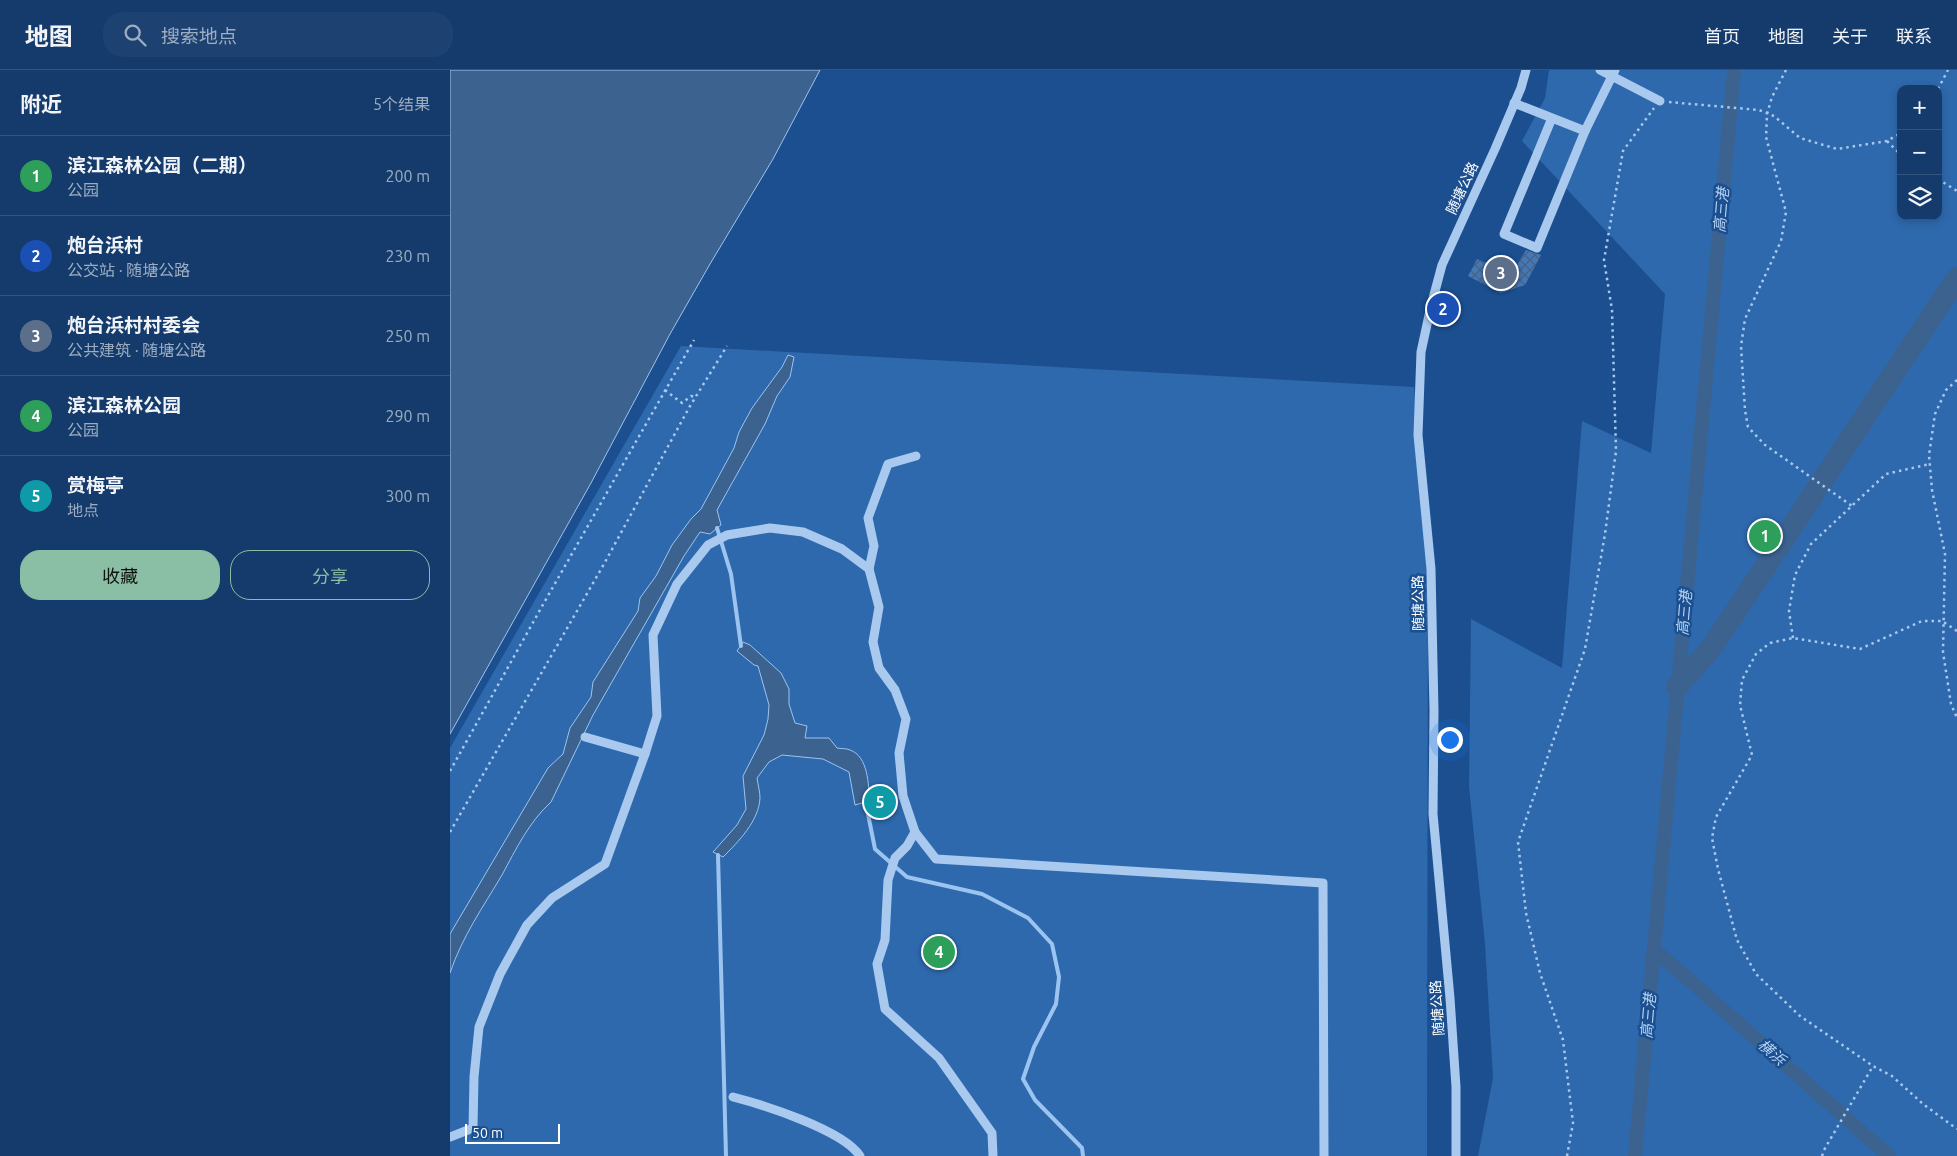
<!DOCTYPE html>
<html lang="zh">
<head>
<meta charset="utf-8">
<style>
  body { margin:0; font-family:Ubuntu,"Noto Sans SC",sans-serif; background:#1d4271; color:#f1f3f6 }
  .controls { position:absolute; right:15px; top:15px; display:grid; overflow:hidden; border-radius:10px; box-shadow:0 2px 8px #0003 }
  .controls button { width:45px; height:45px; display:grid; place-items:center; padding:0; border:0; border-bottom:1px solid #33557e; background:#143b6b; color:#f1f3f6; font:25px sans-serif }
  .scale { position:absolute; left:15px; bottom:12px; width:95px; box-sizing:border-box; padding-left:5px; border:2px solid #fff; border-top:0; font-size:14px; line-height:18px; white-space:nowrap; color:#fff; -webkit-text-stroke:4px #1b4f8f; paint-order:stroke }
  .you { position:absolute; left:999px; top:669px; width:18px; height:18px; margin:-12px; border:4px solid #fff; border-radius:50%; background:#1a73e8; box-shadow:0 0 0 8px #1a73e833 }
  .badge { display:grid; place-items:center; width:32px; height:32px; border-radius:50%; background:#8abfa5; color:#fff; font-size:16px; font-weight:700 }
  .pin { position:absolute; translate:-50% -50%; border:2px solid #fff; box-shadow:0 1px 5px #0006 }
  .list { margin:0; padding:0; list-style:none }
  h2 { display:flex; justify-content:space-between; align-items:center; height:65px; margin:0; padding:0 20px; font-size:21px }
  h2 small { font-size:16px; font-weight:400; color:#9dadc1 }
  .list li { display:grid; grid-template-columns:32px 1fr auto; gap:15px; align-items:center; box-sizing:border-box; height:80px; padding:0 20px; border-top:1px solid #33557e }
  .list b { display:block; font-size:19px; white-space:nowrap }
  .list p { margin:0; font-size:16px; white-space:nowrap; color:#9dadc1 }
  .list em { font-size:16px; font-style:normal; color:#9dadc1 }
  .actions { display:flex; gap:10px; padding:15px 20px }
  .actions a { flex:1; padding:11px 0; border:1px solid #8abfa5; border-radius:20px; text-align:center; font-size:18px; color:#8abfa5 }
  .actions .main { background:#8abfa5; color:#111 }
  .icon { flex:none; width:28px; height:28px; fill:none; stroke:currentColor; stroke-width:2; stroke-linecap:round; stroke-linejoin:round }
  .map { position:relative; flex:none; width:1507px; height:1086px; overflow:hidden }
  header { display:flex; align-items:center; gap:30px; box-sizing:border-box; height:70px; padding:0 25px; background:#143b6b; border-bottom:1px solid #33557e }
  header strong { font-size:24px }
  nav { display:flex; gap:28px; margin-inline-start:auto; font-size:18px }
  .search { width:350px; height:45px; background:#1d4271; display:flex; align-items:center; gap:12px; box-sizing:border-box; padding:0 18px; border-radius:20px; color:#9dadc1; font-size:19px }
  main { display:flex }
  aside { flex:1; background:#143b6b }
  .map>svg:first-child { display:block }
  .park { fill:#2e69ad; fill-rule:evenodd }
  .water { fill:#3c6290; stroke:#9cc4f0 }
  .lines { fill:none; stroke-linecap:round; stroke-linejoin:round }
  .stream { stroke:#9cc4f0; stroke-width:4 }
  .canal { stroke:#3c6290; stroke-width:14 }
  .river { stroke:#3c6290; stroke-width:22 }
  .building { fill:url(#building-cross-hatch) }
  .path { stroke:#a9c9ee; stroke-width:2.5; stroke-dasharray:2.5 4; stroke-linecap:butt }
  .minor { stroke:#a9c9ee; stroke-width:9 }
  .labels { text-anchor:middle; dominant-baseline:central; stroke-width:5; stroke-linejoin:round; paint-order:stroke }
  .street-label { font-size:14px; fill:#fff; stroke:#1b4f8f }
  .water-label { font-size:15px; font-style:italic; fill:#b5d3f5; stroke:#1b4f8f }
</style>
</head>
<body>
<header>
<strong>地图</strong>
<div class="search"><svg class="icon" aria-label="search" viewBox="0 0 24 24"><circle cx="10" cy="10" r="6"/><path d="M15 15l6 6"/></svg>搜索地点</div>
<nav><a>首页</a><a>地图</a><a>关于</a><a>联系</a></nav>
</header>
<main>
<aside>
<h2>附近<small>5个结果</small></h2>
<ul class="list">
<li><span class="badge" style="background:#2e9e5b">1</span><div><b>滨江森林公园（二期）</b><p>公园</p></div><em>200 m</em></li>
<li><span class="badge" style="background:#1a4fb4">2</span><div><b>炮台浜村</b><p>公交站 · 随塘公路</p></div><em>230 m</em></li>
<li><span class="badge" style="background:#5c6f8a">3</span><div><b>炮台浜村村委会</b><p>公共建筑 · 随塘公路</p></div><em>250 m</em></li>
<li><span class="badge" style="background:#2e9e5b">4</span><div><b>滨江森林公园</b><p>公园</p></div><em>290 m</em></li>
<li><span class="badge" style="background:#0f9aa8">5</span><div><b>赏梅亭</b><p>地点</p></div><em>300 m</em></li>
</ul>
<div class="actions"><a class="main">收藏</a><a>分享</a></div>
</aside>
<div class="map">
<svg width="1507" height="1086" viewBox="0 0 1507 1086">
  <defs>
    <pattern id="building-cross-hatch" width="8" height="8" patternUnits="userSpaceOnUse" patternTransform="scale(1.25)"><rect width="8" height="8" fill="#4478b7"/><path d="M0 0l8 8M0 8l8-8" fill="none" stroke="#486282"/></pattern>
  </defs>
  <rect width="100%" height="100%" fill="#1b4f8f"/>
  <g class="park">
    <path d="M1099,0H1507V1086H1028L1043,1008L1035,874L1019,717L1021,549L1112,598L1132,351L1201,383L1215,224L1072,71L1095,28ZM1451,19H1488V146H1451Z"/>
    <polygon points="231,276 964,317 978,445 977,1086 0,1086 0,678"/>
  </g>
  <g class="water">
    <polygon points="0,0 370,0 323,89 260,194 220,264 141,413 0,664"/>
    <path d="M338,285L344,287L340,307L327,326L315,354L267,440L271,455L260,464L250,462L234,486L143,645L101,732C79,752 66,779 52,805C33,837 12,867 0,903V864L98,698L113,684L120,658L141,627L143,612L188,541L190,528L206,506L222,475L241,449L251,439L284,378L289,362L302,338L332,297Z"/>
    <path d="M293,572L300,575L331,603L339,619V634L345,653L357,656L355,668H379L387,678C391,679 396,678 400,680C418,686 419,715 419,731L405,735L399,702L373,689L332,685L319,692L307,708C308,715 310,722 310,728C309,751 288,772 273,787L263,782L287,755L296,739L293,706L314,665L318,649L319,635L308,596L304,595L287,581Z"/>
  </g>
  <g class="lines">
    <g class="stream">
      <polyline points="267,458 281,504 291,576"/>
      <polyline points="414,732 418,744 425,779 457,807 532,824 578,848 602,874 609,907 606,934 584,977 573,1009 585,1030 632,1078 633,1086"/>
      <polyline points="268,785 276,1086"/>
    </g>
    <g class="canal">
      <polyline points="1204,879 1439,1086"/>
      <polyline points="1185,1086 1284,0"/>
    </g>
    <polyline class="river" points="1227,617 1262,577 1507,208"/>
  </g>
  <polygon class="building" points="1076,180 1091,185 1075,215 1051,223 1018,206 1027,189 1052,200 1067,195"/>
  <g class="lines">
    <g class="path">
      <polyline points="1336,0 1322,27 1317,44 1316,67 1336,142 1331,171 1295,249 1291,276 1295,340 1298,357 1315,375 1402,436"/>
      <polyline points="1488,19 1498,0"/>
      <polyline points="1219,32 1309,40 1324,46 1350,68 1387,79 1437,71 1451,63"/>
      <polyline points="1437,71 1451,85"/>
      <polyline points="1488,109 1507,121"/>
      <polyline points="1507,310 1496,320 1485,344 1479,385 1482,420 1495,484 1493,582 1501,634 1507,648"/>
      <polyline points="215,320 232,333 241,326 245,327"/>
      <polyline points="1507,561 1492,551 1472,551 1410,579 1343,568 1320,573 1306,584 1292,610 1290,635 1302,685 1266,747 1262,768 1268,799 1287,870 1306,904 1350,946 1423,996 1442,1006 1473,1034 1507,1059"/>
      <polyline points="1343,568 1339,541 1345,505 1361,474 1436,404 1480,394"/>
      <polyline points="0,701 95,531 244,270"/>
      <polyline points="0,762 154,494 240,336 277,276"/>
      <polyline points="1117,1086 1123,1053 1113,970 1090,903 1076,843 1068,772 1135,579 1155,464 1166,381 1162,240 1154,190 1173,81 1204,38"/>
      <polyline points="1372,1086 1374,1080 1423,996"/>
    </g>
    <g class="minor">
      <polyline points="1150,0 1210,31"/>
      <polyline points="1064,33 1135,61 1087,178 1054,164 1102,48"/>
      <polyline points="1135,61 1165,0"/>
      <polyline points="419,499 424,476 418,448 438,394 466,386"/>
      <polyline points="135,667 195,684"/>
      <polyline points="465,762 486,789 873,813 874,1086"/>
      <path d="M283,1027C314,1035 393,1060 410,1086"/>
      <polyline points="0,1067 23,1058 24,1007 29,957 50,904 77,855 102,828 155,794 195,684 207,646 203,565 227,514 258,475 277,465 320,458 353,462 392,479 419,499 429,537 423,572 429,598 445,620 456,649 449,683 453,726 465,762 457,776 445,788 438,810 435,870 427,894 435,939 489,988 542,1063 543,1086"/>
      <polyline points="1006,1086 1006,1017 1000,928 983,744 984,641 981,499 968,365 971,282 981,236 992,195 1045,79 1071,18 1076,0"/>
    </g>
  </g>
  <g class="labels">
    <g class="street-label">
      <text transform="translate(1012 118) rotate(-65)">随塘公路</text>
      <text transform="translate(968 533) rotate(-91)">随塘公路</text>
      <text transform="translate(987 938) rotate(-94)">随塘公路</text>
    </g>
    <g class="water-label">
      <text transform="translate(1271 140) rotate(-85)">高三港</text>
      <text transform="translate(1234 543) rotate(-85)">高三港</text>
      <text transform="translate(1198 946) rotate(-85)">高三港</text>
      <text transform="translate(1322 982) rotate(41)">横浜</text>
    </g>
  </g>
</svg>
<div class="controls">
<button>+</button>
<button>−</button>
<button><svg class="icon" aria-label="layers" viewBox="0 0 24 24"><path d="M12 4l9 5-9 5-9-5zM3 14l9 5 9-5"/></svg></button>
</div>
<div class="scale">50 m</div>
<div class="you"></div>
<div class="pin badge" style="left:1315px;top:466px;background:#2e9e5b">1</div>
<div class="pin badge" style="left:993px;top:239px;background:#1a4fb4">2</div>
<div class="pin badge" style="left:1051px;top:203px;background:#5c6f8a">3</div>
<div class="pin badge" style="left:489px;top:882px;background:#2e9e5b">4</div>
<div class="pin badge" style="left:430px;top:732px;background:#0f9aa8">5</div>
</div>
</main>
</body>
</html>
